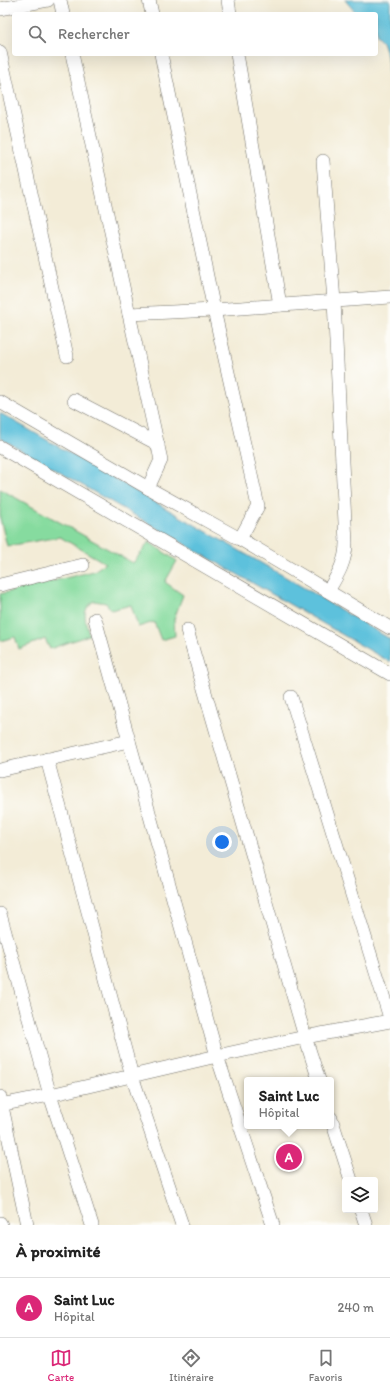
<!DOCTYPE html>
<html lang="fr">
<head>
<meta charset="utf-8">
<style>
  body { margin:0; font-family:Itim,sans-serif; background:#f2f2f2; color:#222 }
  .controls { position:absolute; right:12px; bottom:12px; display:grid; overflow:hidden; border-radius:4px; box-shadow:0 4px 16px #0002 }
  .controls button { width:36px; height:36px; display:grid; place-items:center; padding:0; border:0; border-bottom:1px solid #e0e0e0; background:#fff; color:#222; font:20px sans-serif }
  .you { position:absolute; left:222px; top:842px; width:14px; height:14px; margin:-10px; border:3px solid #fff; border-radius:50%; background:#1a73e8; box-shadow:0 0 0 6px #1a73e833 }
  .badge { display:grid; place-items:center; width:26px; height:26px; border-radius:50%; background:#db2777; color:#fff; font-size:13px; font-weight:700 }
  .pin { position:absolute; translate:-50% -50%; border:2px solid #fff; box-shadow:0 1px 4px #0006 }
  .popup { position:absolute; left:244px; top:1077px; width:90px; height:52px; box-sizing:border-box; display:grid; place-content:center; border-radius:4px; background:#fff; filter:drop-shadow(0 1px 3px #0005); font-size:13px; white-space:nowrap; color:#767676 }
  .popup b { font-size:15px; color:#222 }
  .popup::after { content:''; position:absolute; left:50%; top:100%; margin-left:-8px; border:8px solid transparent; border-top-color:#fff }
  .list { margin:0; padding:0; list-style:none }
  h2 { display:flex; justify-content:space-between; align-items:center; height:52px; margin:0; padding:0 16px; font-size:17px }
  h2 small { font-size:13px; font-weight:400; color:#767676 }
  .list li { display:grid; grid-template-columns:26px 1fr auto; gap:12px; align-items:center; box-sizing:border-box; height:60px; padding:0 16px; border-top:1px solid #e0e0e0 }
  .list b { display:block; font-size:15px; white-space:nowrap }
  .list p { margin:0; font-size:13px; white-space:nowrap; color:#767676 }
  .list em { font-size:13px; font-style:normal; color:#767676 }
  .icon { flex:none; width:22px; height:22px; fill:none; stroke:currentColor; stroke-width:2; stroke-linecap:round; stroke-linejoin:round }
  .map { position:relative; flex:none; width:390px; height:1225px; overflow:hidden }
  .search { position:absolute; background:#fff; box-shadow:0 4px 16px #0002; left:12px; right:12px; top:12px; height:44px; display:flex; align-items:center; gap:10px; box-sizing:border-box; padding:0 14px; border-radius:4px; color:#767676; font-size:15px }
  .sheet { height:112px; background:#fff }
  nav { display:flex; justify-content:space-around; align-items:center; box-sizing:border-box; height:56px; border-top:1px solid #e0e0e0; background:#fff; font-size:11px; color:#767676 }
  nav a { display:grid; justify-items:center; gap:2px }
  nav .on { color:#db2777 }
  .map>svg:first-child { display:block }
  .green { fill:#86db9f; stroke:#588365 }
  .water { fill:#5dc1dc; stroke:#447684 }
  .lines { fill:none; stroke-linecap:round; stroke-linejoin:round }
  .minor-casing { stroke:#716f67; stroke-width:14 }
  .minor { stroke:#fff; stroke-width:13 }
</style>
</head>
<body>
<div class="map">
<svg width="390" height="1225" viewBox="0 0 390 1225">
  <rect width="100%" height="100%" fill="#fdfcf7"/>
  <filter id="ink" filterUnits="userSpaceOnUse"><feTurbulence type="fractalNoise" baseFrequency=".025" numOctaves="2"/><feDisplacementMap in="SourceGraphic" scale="8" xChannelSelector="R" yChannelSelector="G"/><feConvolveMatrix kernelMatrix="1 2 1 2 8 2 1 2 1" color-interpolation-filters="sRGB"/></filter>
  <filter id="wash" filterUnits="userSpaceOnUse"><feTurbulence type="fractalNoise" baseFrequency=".012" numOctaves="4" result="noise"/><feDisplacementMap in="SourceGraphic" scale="16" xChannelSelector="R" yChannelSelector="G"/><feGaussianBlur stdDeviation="0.9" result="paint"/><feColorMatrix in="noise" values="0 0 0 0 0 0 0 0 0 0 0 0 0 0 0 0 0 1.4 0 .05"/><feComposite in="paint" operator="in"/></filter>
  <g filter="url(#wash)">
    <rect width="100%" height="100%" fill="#f3ecd7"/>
    <path class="green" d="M0,489L133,563L149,542L177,561L165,582L183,595L174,619L175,636L161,640L154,622L138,627L131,605L111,610L106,603L94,601C80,611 86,620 89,635L50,649L45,639L19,649L15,637L0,641V594L94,571L105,563L60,537L7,546L0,518Z"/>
    <g class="water">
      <polygon points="345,0 390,0 390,97 387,56 382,42 376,36 376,14 357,14"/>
      <polygon points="0,413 289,579 390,639 390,662 0,438"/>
    </g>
  </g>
  <g filter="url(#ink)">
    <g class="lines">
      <g class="minor-casing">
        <g id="minor">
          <polyline points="60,0 63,14"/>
          <polyline points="149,0 152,14"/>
          <polyline points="228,0 230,14"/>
          <polyline points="0,9 48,0"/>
          <polyline points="0,52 67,356"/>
          <polyline points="72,54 161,460 148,488"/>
          <polyline points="161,54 214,310 258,506 240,539"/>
          <polyline points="237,54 280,305"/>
          <path d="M323,161L334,301L346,543C346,562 337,576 328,591"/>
          <polyline points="129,314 214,310 390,297"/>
          <polyline points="74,400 158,444"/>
          <polyline points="0,402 148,488 240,539 390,628"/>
          <polyline points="0,447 390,674"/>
          <polyline points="0,585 83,565"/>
          <polyline points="95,619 217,1056 273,1225"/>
          <polyline points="187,630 305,1037 319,1080"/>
          <polyline points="291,697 390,1018"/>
          <polyline points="47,759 132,1076 182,1225"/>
          <polyline points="0,770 129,741"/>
          <polyline points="0,914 50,1095 92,1225"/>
          <polyline points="0,1097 27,1225"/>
          <polyline points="0,1105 50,1095 217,1056 305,1037 390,1021"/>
          <polyline points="331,1118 351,1180"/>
          <polyline points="361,1210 366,1225"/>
          <polyline points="0,1223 1,1225"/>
        </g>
      </g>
      <use href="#minor" class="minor"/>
    </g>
  </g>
</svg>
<div class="controls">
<button><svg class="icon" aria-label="layers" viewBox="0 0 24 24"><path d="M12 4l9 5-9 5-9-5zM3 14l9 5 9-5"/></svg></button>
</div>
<div class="you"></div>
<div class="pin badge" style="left:289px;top:1157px">A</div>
<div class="popup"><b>Saint Luc</b>Hôpital</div>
<div class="search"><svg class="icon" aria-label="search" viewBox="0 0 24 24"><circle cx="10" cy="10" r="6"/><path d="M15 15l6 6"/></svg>Rechercher</div>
</div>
<section class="sheet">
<h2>À proximité<small></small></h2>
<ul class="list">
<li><span class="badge">A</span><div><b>Saint Luc</b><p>Hôpital</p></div><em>240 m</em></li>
</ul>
</section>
<nav>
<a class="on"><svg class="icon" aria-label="map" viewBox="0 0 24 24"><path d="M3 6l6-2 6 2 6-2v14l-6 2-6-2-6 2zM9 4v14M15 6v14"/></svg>Carte</a>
<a><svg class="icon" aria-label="directions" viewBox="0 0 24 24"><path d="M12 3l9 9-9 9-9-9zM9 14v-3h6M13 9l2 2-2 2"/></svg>Itinéraire</a>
<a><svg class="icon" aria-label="saved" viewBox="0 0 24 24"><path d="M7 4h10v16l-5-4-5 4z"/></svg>Favoris</a>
</nav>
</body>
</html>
